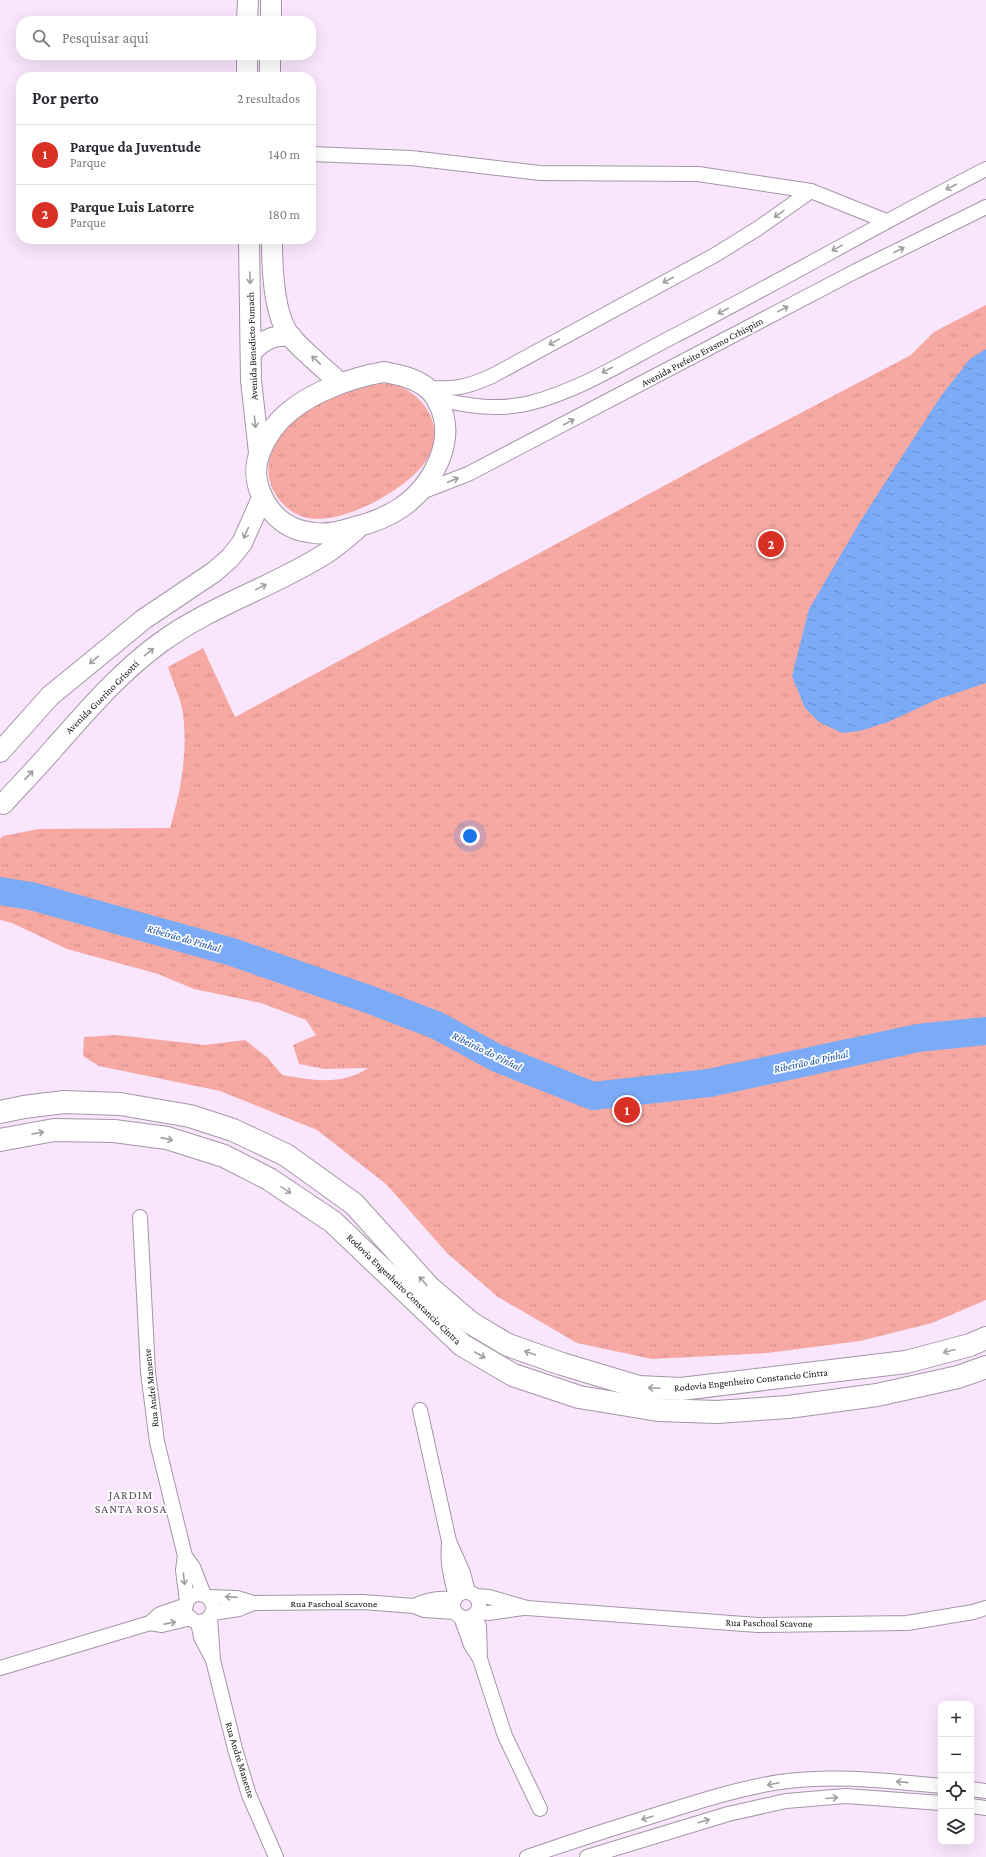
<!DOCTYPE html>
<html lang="pt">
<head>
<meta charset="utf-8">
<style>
  body { margin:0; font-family:"Crimson Pro",serif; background:#f7f7f7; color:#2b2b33 }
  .controls { position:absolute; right:12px; bottom:12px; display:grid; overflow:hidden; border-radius:8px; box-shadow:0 4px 16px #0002 }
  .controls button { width:36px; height:36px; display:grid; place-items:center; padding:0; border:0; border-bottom:1px solid #e1e1e2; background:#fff; color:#2b2b33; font:20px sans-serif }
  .you { position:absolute; left:470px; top:836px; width:14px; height:14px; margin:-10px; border:3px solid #fff; border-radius:50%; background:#1a73e8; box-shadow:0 0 0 6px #1a73e833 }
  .badge { display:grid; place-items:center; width:26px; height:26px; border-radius:50%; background:#d93025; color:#fff; font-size:13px; font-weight:700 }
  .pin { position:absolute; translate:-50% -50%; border:2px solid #fff; box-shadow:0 1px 4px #0006 }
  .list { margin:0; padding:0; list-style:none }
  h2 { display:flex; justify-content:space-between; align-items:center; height:52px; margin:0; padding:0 16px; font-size:17px }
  h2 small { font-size:13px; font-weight:400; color:#7c7c81 }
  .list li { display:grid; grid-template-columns:26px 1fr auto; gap:12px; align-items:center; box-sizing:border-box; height:60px; padding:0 16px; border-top:1px solid #e1e1e2 }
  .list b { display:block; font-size:15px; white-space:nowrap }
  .list p { margin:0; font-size:13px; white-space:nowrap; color:#7c7c81 }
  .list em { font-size:13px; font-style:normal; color:#7c7c81 }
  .icon { flex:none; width:22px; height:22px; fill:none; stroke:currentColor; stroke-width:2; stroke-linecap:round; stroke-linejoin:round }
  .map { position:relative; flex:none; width:986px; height:1857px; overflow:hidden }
  .search { position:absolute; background:#fff; box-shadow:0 4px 16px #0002; left:16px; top:16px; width:300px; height:44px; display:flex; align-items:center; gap:10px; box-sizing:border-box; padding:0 14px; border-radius:16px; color:#7c7c81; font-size:15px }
  .panel { position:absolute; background:#fff; box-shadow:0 4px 16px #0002; left:16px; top:72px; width:300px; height:172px; border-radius:16px }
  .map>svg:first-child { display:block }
  .grass { fill:url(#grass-tufts) }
  .water { fill:url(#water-ripples) }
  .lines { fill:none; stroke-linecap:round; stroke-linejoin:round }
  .river { stroke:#7baaf6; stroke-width:28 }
  .minor-casing { stroke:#a595a8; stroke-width:16 }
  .secondary-casing { stroke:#a595a8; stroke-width:22 }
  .motorway-casing { stroke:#a595a8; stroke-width:24 }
  .minor { stroke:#fff; stroke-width:14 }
  .secondary { stroke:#fff; stroke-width:20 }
  .motorway { stroke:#fff; stroke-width:22 }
  .oneway { stroke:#a19ea1 }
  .labels { text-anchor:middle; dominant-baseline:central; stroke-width:3.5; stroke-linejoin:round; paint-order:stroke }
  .street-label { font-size:10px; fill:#130d14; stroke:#fff }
  .water-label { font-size:11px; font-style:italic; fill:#154ea5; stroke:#fff }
  .quarter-label { font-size:12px; letter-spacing:1px; fill:#564759; stroke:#fff }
</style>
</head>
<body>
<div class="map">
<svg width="986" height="1857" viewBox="0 0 986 1857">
  <defs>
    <pattern id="grass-tufts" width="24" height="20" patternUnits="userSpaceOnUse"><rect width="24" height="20" fill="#f6a9a3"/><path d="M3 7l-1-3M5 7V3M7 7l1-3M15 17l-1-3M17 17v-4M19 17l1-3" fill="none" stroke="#d2908b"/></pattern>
    <pattern id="water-ripples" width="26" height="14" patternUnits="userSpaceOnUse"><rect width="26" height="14" fill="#7baaf6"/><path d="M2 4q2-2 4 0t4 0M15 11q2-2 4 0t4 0" fill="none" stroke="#6991d2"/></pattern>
  </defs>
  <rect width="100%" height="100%" fill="#f9e6fc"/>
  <g class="grass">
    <path d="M986,305V1300L932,1323L860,1341L767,1353L652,1359L577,1343L498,1297L447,1253L386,1184L317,1130L220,1091L99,1066L83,1056L84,1037L117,1035L205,1045L245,1040L268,1058L282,1075C311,1080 342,1086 368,1068L324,1069L299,1064L293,1045L316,1035L306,1020L261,1003L194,989L158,974L67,949L12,923L0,920V839L3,836L39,829L170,828C181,790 189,748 182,708C179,695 172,680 168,667L203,648L235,717L749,440L911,355L934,332Z"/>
    <path d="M389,383C421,390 446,423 429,456C412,488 339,528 304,517C290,513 279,502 273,490C253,447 302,409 336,394C352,387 372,384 389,383Z"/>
  </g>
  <polygon class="water" points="986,349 986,683 938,699 888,722 860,731 842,733 819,722 805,708 792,676 809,609 863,517 941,396 970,359"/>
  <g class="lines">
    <polyline class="river" points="0,891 31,896 232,952 368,999 436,1025 497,1058 593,1096 709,1083 918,1038 986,1031"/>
    <g class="minor-casing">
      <g id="minor">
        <polyline points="311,154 411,158 540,173 698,174 811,191 886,221"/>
        <path d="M427,388C456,389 465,388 492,376L715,255L757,229L811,191"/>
        <path d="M437,399C469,406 498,411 530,403C581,390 627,360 674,336C779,282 881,223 986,169"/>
        <polyline points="419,493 468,474 856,271 986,207"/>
        <polyline points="140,1217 148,1372 157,1442 185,1556 193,1567 204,1595"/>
        <polyline points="420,1410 449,1541 463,1573 468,1592"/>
        <path d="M449,1544C447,1562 451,1578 456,1596"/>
        <polyline points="185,1556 183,1570 187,1601"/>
        <circle cx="466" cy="1605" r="13"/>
        <circle cx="199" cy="1608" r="14"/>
        <polyline points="476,1596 489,1597 527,1608 758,1625 907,1623 973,1612 986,1608"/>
        <polyline points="208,1597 237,1598 253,1603 363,1602 414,1606 424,1610 455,1612"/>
        <path d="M414,1606C427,1600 440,1597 454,1600"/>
        <polyline points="477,1612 489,1613 523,1608"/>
        <polyline points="212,1613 239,1609 253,1603"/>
        <polyline points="474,1615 479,1626 480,1657"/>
        <polyline points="210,1617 213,1660 235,1749 249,1795 276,1857"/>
        <polyline points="461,1617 471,1645 480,1659 505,1736 540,1809"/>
        <polyline points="198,1622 201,1637 212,1658"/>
        <polyline points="150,1623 162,1625 191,1618"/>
        <polyline points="0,1668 150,1623 160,1614 186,1605"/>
        <polyline points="971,1789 986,1791"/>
        <polyline points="971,1806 986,1808"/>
        <path d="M527,1857C573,1841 619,1826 665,1812C703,1800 741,1788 780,1782C833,1774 888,1781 941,1786"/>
        <polyline points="587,1857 728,1814 786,1801 846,1796 941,1803"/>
      </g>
    </g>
    <g class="secondary-casing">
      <g id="secondary">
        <polyline points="247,21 248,0"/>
        <polyline points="271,21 271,0"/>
        <polyline points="270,55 270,77"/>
        <polyline points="247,77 247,55"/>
        <polyline points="249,239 251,380 259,453"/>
        <path d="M272,239C272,266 273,316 291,337C306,354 324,368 340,383"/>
        <path d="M251,353C262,340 274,334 291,336"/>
        <path d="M384,372C400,375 414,378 426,387C432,391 436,398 439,404C457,440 433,485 402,507C389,516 371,523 355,527C343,531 327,535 314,533C308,532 301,531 296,529C267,518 248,482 260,452C266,437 277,421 290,411C314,391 354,377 384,372Z"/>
        <polyline points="0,752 50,696 144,619 214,572 230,558 242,543 262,498"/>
        <path d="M3,804C20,785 38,767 54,748C87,711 119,673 160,643C212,605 271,588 325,554C336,547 346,538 356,530"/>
      </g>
    </g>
    <g class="motorway-casing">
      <g id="motorway">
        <polyline points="0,1112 24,1107 64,1102 120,1104 190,1116 233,1130 286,1155 354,1204 429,1287 471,1323 508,1345 562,1364 639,1387 681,1389 906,1362 970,1345 986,1338"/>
        <polyline points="0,1140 54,1130 114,1131 167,1138 224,1156 269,1179 333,1222 462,1345 513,1375 579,1397 658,1410 717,1412 788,1407 877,1395 958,1377 986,1367"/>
      </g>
    </g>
    <use href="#minor" class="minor"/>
    <use href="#secondary" class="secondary"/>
    <use href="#motorway" class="motorway"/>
  </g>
  <defs><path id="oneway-shaft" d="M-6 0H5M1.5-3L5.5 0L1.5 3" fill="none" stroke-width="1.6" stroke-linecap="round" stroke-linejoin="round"/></defs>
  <g class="oneway">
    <use href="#oneway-shaft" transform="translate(951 187) rotate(153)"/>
    <use href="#oneway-shaft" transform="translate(779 214) rotate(145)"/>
    <use href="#oneway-shaft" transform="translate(837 248) rotate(151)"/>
    <use href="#oneway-shaft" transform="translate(899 250) rotate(-26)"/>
    <use href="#oneway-shaft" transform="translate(250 278) rotate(89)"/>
    <use href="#oneway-shaft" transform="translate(668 280) rotate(152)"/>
    <use href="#oneway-shaft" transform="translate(783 309) rotate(-28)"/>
    <use href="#oneway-shaft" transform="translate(723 311) rotate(153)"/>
    <use href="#oneway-shaft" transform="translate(554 342) rotate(151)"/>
    <use href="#oneway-shaft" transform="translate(316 360) rotate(-136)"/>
    <use href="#oneway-shaft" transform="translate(607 370) rotate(153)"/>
    <use href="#oneway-shaft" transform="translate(255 422) rotate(83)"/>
    <use href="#oneway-shaft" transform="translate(569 422) rotate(-28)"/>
    <use href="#oneway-shaft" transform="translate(453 480) rotate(-21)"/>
    <use href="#oneway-shaft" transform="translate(246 533) rotate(114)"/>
    <use href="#oneway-shaft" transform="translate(261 587) rotate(-26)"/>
    <use href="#oneway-shaft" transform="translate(149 652) rotate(-39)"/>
    <use href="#oneway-shaft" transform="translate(94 660) rotate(141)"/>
    <use href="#oneway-shaft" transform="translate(29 775) rotate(-47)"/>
    <use href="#oneway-shaft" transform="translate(38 1133) rotate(-10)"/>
    <use href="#oneway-shaft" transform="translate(167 1139) rotate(13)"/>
    <use href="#oneway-shaft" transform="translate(286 1190) rotate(34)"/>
    <use href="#oneway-shaft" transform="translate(423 1281) rotate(-132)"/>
    <use href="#oneway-shaft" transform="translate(949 1351) rotate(165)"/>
    <use href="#oneway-shaft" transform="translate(530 1353) rotate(-160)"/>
    <use href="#oneway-shaft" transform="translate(480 1355) rotate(30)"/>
    <use href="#oneway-shaft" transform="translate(654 1388) rotate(-177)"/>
    <use href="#oneway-shaft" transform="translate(184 1579) rotate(84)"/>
    <use href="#oneway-shaft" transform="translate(231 1597) rotate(-176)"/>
    <use href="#oneway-shaft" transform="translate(170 1623) rotate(-11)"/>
    <use href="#oneway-shaft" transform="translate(902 1782) rotate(-174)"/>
    <use href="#oneway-shaft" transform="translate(773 1784) rotate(168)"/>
    <use href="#oneway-shaft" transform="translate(832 1798) rotate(-5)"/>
    <use href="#oneway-shaft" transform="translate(647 1818) rotate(163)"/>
    <use href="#oneway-shaft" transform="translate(704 1821) rotate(-17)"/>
  </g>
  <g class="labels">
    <g class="street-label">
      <text transform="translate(252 346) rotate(-92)">Avenida Benedicto Fumach</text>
      <text transform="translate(702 352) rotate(-28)">Avenida Prefeito Erasmo Crhispim</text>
      <text transform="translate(102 697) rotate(-45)">Avenida Guerino Grisotti</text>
      <text transform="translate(404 1289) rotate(44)">Rodovia Engenheiro Constancio Cintra</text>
      <text transform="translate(751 1380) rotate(-6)">Rodovia Engenheiro Constancio Cintra</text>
      <text transform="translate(151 1388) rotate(-96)">Rua André Manente</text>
      <text x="334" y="1603">Rua Paschoal Scavone</text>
      <text transform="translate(769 1623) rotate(1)">Rua Paschoal Scavone</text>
      <text transform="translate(240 1760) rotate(73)">Rua André Manente</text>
    </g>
    <g class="water-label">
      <text transform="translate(184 938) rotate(16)">Ribeirão do Pinhal</text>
      <text transform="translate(487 1051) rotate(26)">Ribeirão do Pinhal</text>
      <text transform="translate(811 1061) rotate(-12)">Ribeirão do Pinhal</text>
    </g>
    <g class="quarter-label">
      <text x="131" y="1495">JARDIM<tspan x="131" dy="14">SANTA ROSA</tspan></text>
    </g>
  </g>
</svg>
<div class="controls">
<button>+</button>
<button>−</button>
<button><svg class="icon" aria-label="locate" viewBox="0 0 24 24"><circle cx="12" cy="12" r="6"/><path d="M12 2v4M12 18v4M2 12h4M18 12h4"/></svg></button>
<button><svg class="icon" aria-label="layers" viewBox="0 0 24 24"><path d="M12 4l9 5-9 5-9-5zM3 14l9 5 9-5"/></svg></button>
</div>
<div class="you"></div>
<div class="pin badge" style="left:627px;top:1110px">1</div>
<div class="pin badge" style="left:771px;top:544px">2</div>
<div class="search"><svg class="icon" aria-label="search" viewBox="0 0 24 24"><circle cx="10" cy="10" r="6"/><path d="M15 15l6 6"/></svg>Pesquisar aqui</div>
<section class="panel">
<h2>Por perto<small>2 resultados</small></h2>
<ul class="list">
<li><span class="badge">1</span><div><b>Parque da Juventude</b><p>Parque</p></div><em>140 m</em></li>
<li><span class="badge">2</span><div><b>Parque Luis Latorre</b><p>Parque</p></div><em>180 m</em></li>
</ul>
</section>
</div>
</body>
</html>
